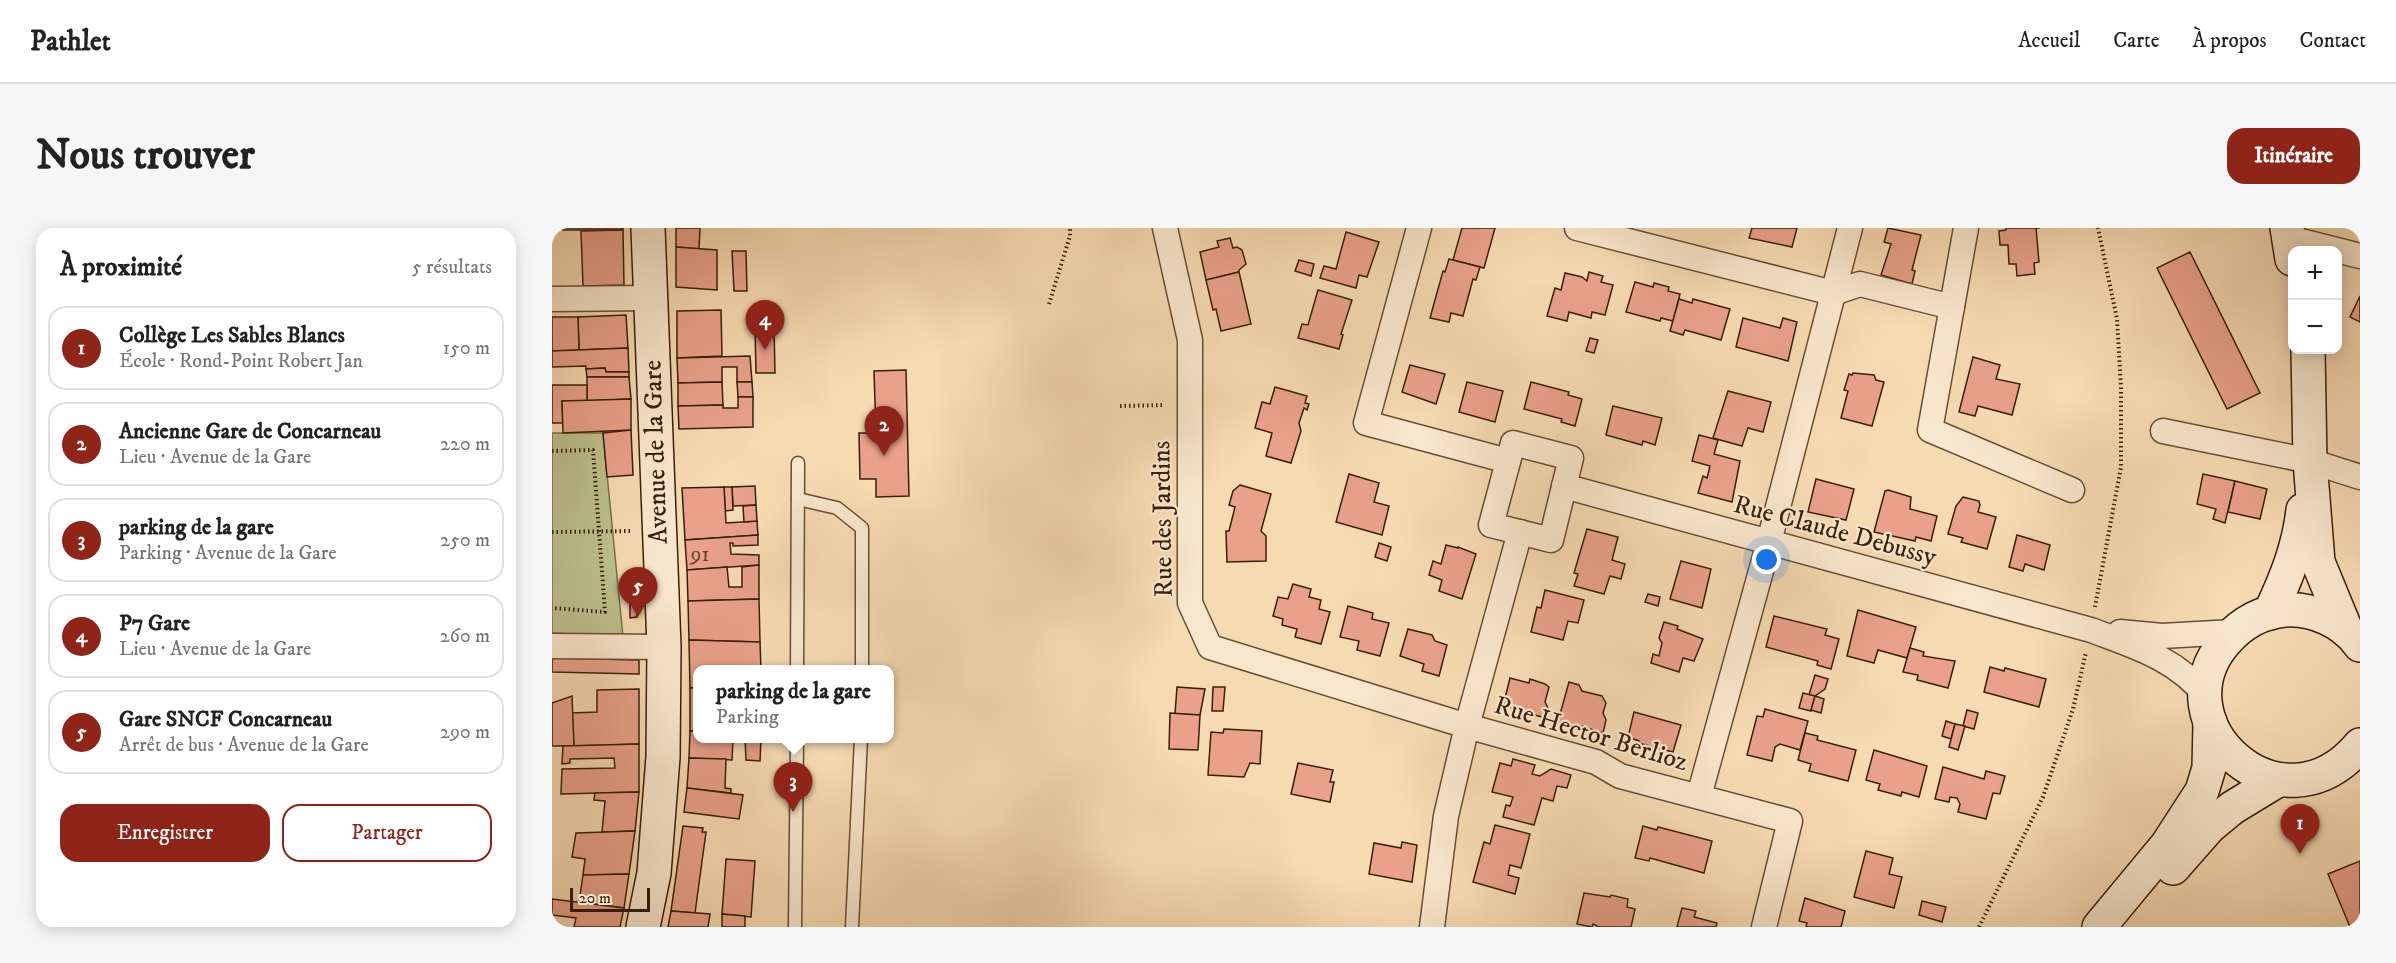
<!DOCTYPE html>
<html lang="fr">
<head>
<meta charset="utf-8">
<style>
  body { margin:0; font-family:"IM FELL DW Pica",serif; background:#f6f6f6; color:#222 }
  .controls { position:absolute; right:18px; top:18px; display:grid; overflow:hidden; border-radius:12px; box-shadow:0 3px 15px #0003 }
  .controls button { width:54px; height:54px; display:grid; place-items:center; padding:0; border:0; border-bottom:2px solid #e0e0e0; background:#fff; color:#222; font:30px sans-serif }
  .scale { position:absolute; left:18px; bottom:15px; width:80px; box-sizing:border-box; padding-left:6px; border:3px solid #391f0a; border-top:0; font-size:16px; line-height:21px; white-space:nowrap; color:#391f0a; -webkit-text-stroke:4px #f9e7cd; paint-order:stroke }
  .you { position:absolute; left:1215px; top:332px; width:21px; height:21px; margin:-15px; border:4px solid #fff; border-radius:50%; background:#1a73e8; box-shadow:0 0 0 9px #1a73e833 }
  .badge { display:grid; place-items:center; width:39px; height:39px; border-radius:50%; background:#8f2418; color:#fff; font-size:20px; font-weight:700 }
  .pin { position:absolute; translate:-50% -50px; filter:drop-shadow(0 2px 3px #0008) }
  .pin::after { content:''; position:absolute; top:32px; width:21px; height:18px; background:inherit; clip-path:polygon(0 0,100% 0,50% 100%) }
  .popup { position:absolute; left:141px; top:437px; width:201px; height:78px; box-sizing:border-box; display:grid; place-content:center; border-radius:12px; background:#fff; filter:drop-shadow(0 2px 4px #0005); font-size:20px; white-space:nowrap; color:#767676 }
  .popup b { font-size:22px; color:#222 }
  .popup::after { content:''; position:absolute; left:50%; top:100%; margin-left:-12px; border:12px solid transparent; border-top-color:#fff }
  .list { margin:0; padding:0; list-style:none }
  h2 { display:flex; justify-content:space-between; align-items:center; height:78px; margin:0; padding:0 24px; font-size:26px }
  h2 small { font-size:20px; font-weight:400; color:#767676 }
  .list li { display:grid; grid-template-columns:39px 1fr auto; gap:18px; align-items:center; box-sizing:border-box; height:84px; margin:0 12px 12px; padding:0 12px; border:2px solid #e0e0e0; border-radius:18px }
  .list b { display:block; font-size:22px; white-space:nowrap }
  .list p { margin:0; font-size:20px; white-space:nowrap; color:#767676 }
  .list em { font-size:20px; font-style:normal; color:#767676 }
  .actions { display:flex; gap:12px; padding:18px 24px }
  .actions a { flex:1; padding:14px 0; border:2px solid #8f2418; border-radius:18px; text-align:center; font-size:21px; color:#8f2418 }
  .actions .main { background:#8f2418; color:#fff }
  .map { position:relative; flex:none; width:1808px; height:699px; overflow:hidden; border-radius:18px }
  header { display:flex; align-items:center; gap:36px; box-sizing:border-box; height:84px; padding:0 30px; background:#fff; border-bottom:2px solid #e0e0e0 }
  header strong { font-size:28px }
  nav { display:flex; gap:33px; margin-inline-start:auto; font-size:21px }
  .intro { display:flex; align-items:center; justify-content:space-between; box-sizing:border-box; height:144px; padding:0 36px }
  h1 { margin:0; font-size:42px }
  .button { padding:15px 27px; border-radius:18px; background:#8f2418; color:#fff; font-size:21px; font-weight:700 }
  main { display:flex; gap:36px; padding:0 36px }
  aside { flex:1; background:#fff; border-radius:18px; box-shadow:0 3px 15px #0003 }
  .map>svg:first-child { display:block }
  .green { fill:#bcc08d; stroke:#7a704c; stroke-width:1.5 }
  .building { fill:#e9a18a; stroke:#391f0a; stroke-width:1.5 }
  .lines { fill:none; stroke-linecap:round; stroke-linejoin:round }
  .lane-casing { stroke:#684e34; stroke-width:15 }
  .street-casing { stroke:#684e34; stroke-width:27 }
  .secondary-casing { stroke:#391f0a; stroke-width:36 }
  .path { stroke:#391f0a; stroke-width:4; stroke-dasharray:1.5 3; stroke-linecap:butt }
  .lane { stroke:#f9e7cd; stroke-width:12 }
  .street { stroke:#f9e7cd; stroke-width:24 }
  .secondary { stroke:#f9e7cd; stroke-width:33 }
  .labels { text-anchor:middle; dominant-baseline:central; stroke-width:4.5; stroke-linejoin:round; paint-order:stroke }
  .number-label { font-size:22px; fill:#65402a }
  .street-label { font-size:26px; fill:#391f0a; stroke:#f9e7cd }
</style>
</head>
<body>
<header>
<strong>Pathlet</strong>
<nav><a>Accueil</a><a>Carte</a><a>À propos</a><a>Contact</a></nav>
</header>
<div class="intro"><h1>Nous trouver</h1><a class="button">Itinéraire</a></div>
<main>
<aside>
<h2>À proximité<small>5 résultats</small></h2>
<ul class="list">
<li><span class="badge">1</span><div><b>Collège Les Sables Blancs</b><p>École · Rond-Point Robert Jan</p></div><em>150 m</em></li>
<li><span class="badge">2</span><div><b>Ancienne Gare de Concarneau</b><p>Lieu · Avenue de la Gare</p></div><em>220 m</em></li>
<li><span class="badge">3</span><div><b>parking de la gare</b><p>Parking · Avenue de la Gare</p></div><em>250 m</em></li>
<li><span class="badge">4</span><div><b>P7 Gare</b><p>Lieu · Avenue de la Gare</p></div><em>260 m</em></li>
<li><span class="badge">5</span><div><b>Gare SNCF Concarneau</b><p>Arrêt de bus · Avenue de la Gare</p></div><em>290 m</em></li>
</ul>
<div class="actions"><a class="main">Enregistrer</a><a>Partager</a></div>
</aside>
<div class="map">
<svg width="1808" height="699" viewBox="0 0 1808 699">
  <rect width="100%" height="100%" fill="#f6dab2"/>
  <filter id="stains"><feTurbulence type="fractalNoise" baseFrequency=".00333" numOctaves="4"/><feColorMatrix values="0 0 0 0 .2 0 0 0 0 .09 0 0 0 0 .02 0 0 0 .5 -.17"/></filter>
  <radialGradient id="worn" r=".72"><stop offset=".6" stop-color="#630" stop-opacity="0"/><stop offset="1" stop-color="#630" stop-opacity=".3"/></radialGradient>
  <polygon class="green" points="0,205 51,205 71,409 0,405"/>
  <g class="building">
    <rect x="11" y="0" width="60" height="2"/>
    <polygon points="124,0 148,0 147,21 124,19"/>
    <polygon points="910,0 943,0 932,40 901,32"/>
    <polygon points="1200,0 1245,0 1240,19 1197,10"/>
    <polygon points="1336,0 1369,7 1360,42 1363,43 1360,56 1329,47 1339,16 1332,14"/>
    <polygon points="1454,0 1488,0 1484,0 1487,34 1482,35 1483,46 1465,48 1464,36 1457,36 1456,17 1448,17 1447,3 1454,2"/>
    <polygon points="71,2 72,57 31,58 29,3"/>
    <polygon points="794,4 827,14 815,49 807,47 804,60 768,50 772,38 784,41"/>
    <polygon points="678,10 681,20 685,19 690,22 694,36 687,42 687,44 654,52 648,24 667,19 665,13"/>
    <polygon points="124,19 165,22 165,62 124,59"/>
    <polygon points="180,23 194,23 195,63 182,63"/>
    <polygon points="1638,24 1708,165 1675,181 1605,40"/>
    <polygon points="897,31 928,39 924,52 921,51 911,88 899,85 897,94 878,90 891,43 893,44"/>
    <polygon points="747,32 762,36 759,48 743,43"/>
    <polygon points="687,44 699,96 669,103 664,81 661,82 654,52"/>
    <polygon points="1037,44 1051,48 1049,54 1061,57 1053,87 1040,84 1039,90 1017,84 1015,93 995,88 1003,60 1009,62 1013,45 1030,49 1035,53"/>
    <polygon points="1083,54 1101,59 1102,55 1117,59 1116,63 1128,66 1121,93 1109,90 1108,93 1074,84"/>
    <polygon points="766,62 800,72 789,106 791,107 787,121 746,110 750,96 756,97"/>
    <polygon points="1808,68 1808,94 1798,89"/>
    <polygon points="1127,71 1140,75 1141,71 1178,81 1169,112 1133,102 1131,107 1118,103"/>
    <polygon points="212,79 213,91 201,92 200,80"/>
    <polygon points="169,82 170,128 125,130 125,83"/>
    <polygon points="74,87 76,120 27,122 26,89"/>
    <polygon points="0,89 26,89 27,122 0,123"/>
    <polygon points="1191,90 1228,100 1231,90 1245,94 1236,133 1184,119"/>
    <polygon points="222,99 223,145 204,145 203,100"/>
    <polygon points="1038,110 1046,112 1042,125 1034,123"/>
    <polygon points="76,120 77,144 54,144 53,140 34,141 34,138 0,139 0,123"/>
    <polygon points="198,128 200,154 185,154 185,139 170,139 170,154 126,155 125,130"/>
    <polygon points="1421,129 1448,137 1444,151 1468,156 1460,187 1426,178 1423,188 1407,184"/>
    <polygon points="858,137 893,146 884,176 850,164"/>
    <polygon points="53,140 54,144 77,144 77,149 35,149 34,141"/>
    <polygon points="354,142 357,268 324,269 324,251 308,251 307,205 324,205 322,143"/>
    <polygon points="1301,145 1322,147 1324,152 1332,154 1320,198 1289,190 1296,163 1292,162 1297,146 1300,147"/>
    <polygon points="35,149 77,149 79,171 35,173"/>
    <polygon points="170,154 171,177 126,178 126,155"/>
    <polygon points="185,154 200,154 201,169 186,169"/>
    <polygon points="915,154 951,163 943,194 907,184"/>
    <polygon points="979,154 1017,164 1016,167 1030,171 1023,198 1009,194 1010,191 972,181"/>
    <polygon points="0,157 35,157 35,173 10,173 11,195 0,195"/>
    <polygon points="723,159 755,168 753,175 757,176 755,182 752,180 747,195 749,203 739,235 714,228 720,205 703,200 710,174 718,176"/>
    <polygon points="1176,163 1219,174 1211,204 1196,200 1190,218 1161,210"/>
    <polygon points="186,169 201,169 201,199 127,201 126,178 171,177 171,180 186,180"/>
    <polygon points="79,171 79,202 11,205 10,173"/>
    <polygon points="1061,178 1110,190 1103,217 1091,213 1090,217 1054,207"/>
    <polygon points="79,202 81,247 55,249 51,205"/>
    <polygon points="1147,207 1166,212 1162,226 1188,233 1180,274 1146,265 1151,248 1155,250 1158,238 1140,233"/>
    <polygon points="797,246 827,255 822,274 837,278 830,307 784,294"/>
    <polygon points="1651,246 1683,253 1673,295 1661,291 1664,281 1645,276"/>
    <polygon points="1264,251 1302,261 1294,292 1256,284"/>
    <polygon points="1683,253 1715,261 1708,291 1676,284"/>
    <polygon points="688,257 719,266 709,303 714,308 714,333 675,334 674,303 677,303 683,279 677,277 681,263"/>
    <polygon points="203,258 204,277 181,278 180,259"/>
    <polygon points="172,259 180,259 181,282 173,283"/>
    <polygon points="172,259 174,295 205,293 206,307 133,312 130,260"/>
    <polygon points="1336,262 1359,269 1358,281 1385,288 1379,313 1364,309 1363,313 1322,304 1333,263"/>
    <polygon points="1411,269 1427,273 1428,277 1426,284 1444,289 1435,321 1409,314 1411,310 1396,306 1404,278"/>
    <polygon points="204,277 205,293 192,294 191,278"/>
    <polygon points="1035,301 1066,309 1060,332 1073,336 1069,351 1058,348 1052,366 1022,358 1026,346 1022,345"/>
    <polygon points="206,307 206,317 181,318 181,315 178,315 179,326 207,327 207,337 135,342 133,312"/>
    <polygon points="1465,307 1498,317 1492,342 1473,336 1471,343 1457,339"/>
    <polygon points="827,315 839,319 835,333 823,329"/>
    <polygon points="894,317 906,320 906,319 924,326 910,371 887,363 890,352 877,347 881,333 889,336"/>
    <polygon points="1129,333 1159,341 1150,380 1118,371"/>
    <polygon points="207,337 207,371 136,373 135,342 175,339 177,359 190,359 190,339"/>
    <polygon points="741,356 759,361 757,369 769,372 767,381 778,384 769,416 743,409 745,401 730,397 731,391 721,388 726,369 736,371"/>
    <polygon points="993,362 1032,372 1026,395 1016,393 1011,412 979,404 985,379 989,380"/>
    <polygon points="1096,366 1108,369 1106,378 1093,374"/>
    <polygon points="207,371 208,414 137,412 136,373"/>
    <polygon points="78,375 84,375 85,389 78,390"/>
    <polygon points="796,378 821,385 820,391 837,395 828,428 805,422 807,413 788,409"/>
    <polygon points="1306,382 1364,399 1355,430 1326,422 1322,435 1295,428"/>
    <polygon points="1222,388 1275,401 1273,407 1287,411 1279,441 1265,437 1266,433 1214,419"/>
    <polygon points="1112,394 1126,398 1125,401 1151,411 1142,433 1131,430 1127,444 1099,435 1101,426 1107,428 1110,415 1107,410"/>
    <polygon points="856,401 880,407 883,413 895,417 887,448 870,443 872,436 848,428"/>
    <polygon points="137,412 208,414 209,442 145,442 145,460 138,460"/>
    <polygon points="1358,420 1372,424 1371,428 1403,433 1396,460 1365,452 1366,447 1351,444"/>
    <polygon points="0,430 87,432 87,446 0,444"/>
    <polygon points="1438,439 1452,443 1453,440 1494,451 1487,479 1432,464"/>
    <polygon points="1263,447 1276,451 1273,461 1263,468 1257,467"/>
    <polygon points="958,450 977,455 978,451 993,456 997,459 993,474 996,480 993,490 976,485 975,488 960,484 961,480 951,478"/>
    <polygon points="1017,454 1027,457 1030,463 1050,468 1054,475 1051,485 1054,492 1051,505 1026,497 1020,501 1005,497"/>
    <polygon points="625,459 653,461 648,487 623,486"/>
    <polygon points="661,459 673,459 671,483 660,483"/>
    <rect x="138" y="460" width="7" height="43"/>
    <polygon points="87,461 87,516 22,518 20,485 45,484 45,462"/>
    <polygon points="1251,465 1263,468 1259,483 1247,480"/>
    <polygon points="20,468 22,518 0,518 0,475"/>
    <polygon points="1263,468 1272,471 1269,485 1259,482"/>
    <polygon points="1213,481 1256,493 1248,522 1228,516 1223,519 1220,533 1195,527 1205,488 1211,489"/>
    <polygon points="1415,482 1426,485 1422,501 1411,498"/>
    <polygon points="1082,484 1129,497 1121,524 1086,515 1087,513 1076,509"/>
    <polygon points="618,485 648,487 646,522 617,521"/>
    <polygon points="1394,493 1403,496 1399,511 1390,508"/>
    <polygon points="1403,496 1413,498 1406,522 1397,519"/>
    <polygon points="672,501 710,503 708,536 698,535 692,549 656,547 659,504 671,505"/>
    <polygon points="138,503 145,503 145,510 181,510 180,532 137,530"/>
    <polygon points="1253,505 1266,508 1265,512 1304,522 1296,553 1257,543 1259,536 1246,532"/>
    <polygon points="193,510 209,510 208,533 194,532"/>
    <polygon points="87,516 87,564 9,566 10,541 63,540 62,530 18,531 18,535 10,536 11,518"/>
    <polygon points="1322,522 1375,538 1367,569 1350,564 1349,568 1326,562 1328,556 1314,552"/>
    <polygon points="137,530 174,531 173,560 179,561 179,565 135,560"/>
    <polygon points="961,531 983,537 980,546 988,548 999,541 1019,547 1015,560 1005,558 1001,573 990,570 982,597 951,589 954,577 958,578 961,569 940,564 948,535 959,538"/>
    <polygon points="746,535 781,542 778,554 782,554 778,574 739,566"/>
    <polygon points="1391,539 1432,551 1434,543 1453,548 1448,566 1441,565 1434,591 1406,584 1408,576 1405,570 1398,569 1397,574 1383,571"/>
    <polygon points="135,560 191,567 187,591 132,584"/>
    <polygon points="87,564 83,603 50,604 53,573 42,572 43,565"/>
    <polygon points="943,597 978,606 969,640 958,637 956,647 967,650 963,666 921,654 932,614 938,616"/>
    <polygon points="131,598 151,600 150,604 154,604 143,685 119,683"/>
    <polygon points="1091,598 1105,602 1106,599 1160,613 1152,645 1098,630 1097,633 1083,630"/>
    <polygon points="83,603 77,646 31,647 33,631 20,629 24,605"/>
    <polygon points="850,614 865,617 860,654 817,646 822,615 849,620"/>
    <polygon points="1314,623 1341,630 1337,646 1350,649 1342,680 1302,669"/>
    <polygon points="174,631 203,633 199,689 170,686"/>
    <polygon points="1808,633 1808,699 1798,699 1776,646"/>
    <polygon points="77,646 72,680 27,674 31,647"/>
    <polygon points="1032,665 1058,669 1059,667 1076,671 1075,679 1083,681 1079,699 1047,699 1041,696 1040,699 1025,696"/>
    <polygon points="1253,670 1293,683 1289,699 1254,699 1255,695 1247,693"/>
    <polygon points="0,671 72,680 68,699 22,699 24,690 0,687"/>
    <polygon points="1370,673 1394,679 1390,694 1367,687"/>
    <polygon points="1130,680 1144,683 1142,689 1165,695 1164,699 1125,699"/>
    <polygon points="119,683 158,686 156,699 116,699"/>
    <polygon points="170,686 193,688 193,699 170,699"/>
  </g>
  <g class="lines">
    <g class="lane-casing">
      <g id="lane">
        <polyline points="246,271 285,280 310,300 310,442"/>
        <polyline points="245,442 246,235"/>
        <polyline points="243,699 245,510"/>
        <polyline points="300,699 309,510"/>
      </g>
    </g>
    <g class="street-casing">
      <g id="street">
        <polyline points="613,0 638,112 638,375 658,419 915,498 1044,534 1068,548 1238,593 1212,699"/>
        <polyline points="867,0 814,195 956,233"/>
        <polyline points="1025,0 1281,65 1308,56 1400,79"/>
        <polyline points="1414,0 1378,202 1520,262"/>
        <polyline points="1737,10 1808,28"/>
        <polyline points="0,71 98,70"/>
        <polyline points="1611,203 1758,233 1808,249"/>
        <polygon points="961,215 1019,230 999,312 939,297"/>
        <path d="M1012,258L1539,402C1581,418 1624,430 1654,468"/>
        <polyline points="1568,404 1610,408 1681,404"/>
        <polyline points="0,418 112,419"/>
        <polyline points="1147,568 1217,314 1298,0"/>
        <polyline points="880,699 894,588 915,498 968,304"/>
      </g>
    </g>
    <g class="secondary-casing">
      <g id="secondary">
        <polyline points="1735,0 1740,31"/>
        <polyline points="1756,122 1758,233 1766,334 1794,402"/>
        <path d="M1718,385C1734,351 1747,319 1751,282"/>
        <path d="M1808,417C1792,394 1761,380 1733,382C1709,384 1689,396 1674,413C1602,494 1729,612 1808,517"/>
        <polyline points="1621,640 1657,599 1680,580 1726,552"/>
        <polyline points="91,699 102,645 111,529 112,419 96,0"/>
        <polyline points="1547,699 1615,617 1650,563 1657,540 1658,494"/>
      </g>
    </g>
    <g class="path">
      <polyline points="497,76 518,8 518,0"/>
      <polyline points="568,178 613,177"/>
      <polyline points="0,223 41,222 53,384 0,380"/>
      <polyline points="0,304 80,303"/>
      <polyline points="1543,379 1569,239 1569,159 1565,91 1546,0"/>
      <polyline points="1427,699 1491,569 1521,481 1534,424"/>
    </g>
    <use href="#lane" class="lane"/>
    <use href="#street" class="street"/>
    <use href="#secondary" class="secondary"/>
  </g>
  <g class="labels">
    <g class="number-label">
      <text x="148" y="326">91</text>
    </g>
    <g class="street-label">
      <text transform="translate(104 224) rotate(-92)">Avenue de la Gare</text>
      <text transform="translate(611 291) rotate(-91)">Rue des Jardins</text>
      <text transform="translate(1283 303) rotate(15)">Rue Claude Debussy</text>
      <text transform="translate(1039 506) rotate(17)">Rue Hector Berlioz</text>
    </g>
  </g>
  <rect width="100%" height="100%" filter="url(#stains)"/>
  <rect width="100%" height="100%" fill="url(#worn)"/>
</svg>
<div class="controls">
<button>+</button>
<button>−</button>
</div>
<div class="scale">20 m</div>
<div class="you"></div>
<div class="pin badge" style="left:1748px;top:626px">1</div>
<div class="pin badge" style="left:332px;top:228px">2</div>
<div class="pin badge" style="left:241px;top:584px">3</div>
<div class="popup"><b>parking de la gare</b>Parking</div>
<div class="pin badge" style="left:213px;top:122px">4</div>
<div class="pin badge" style="left:86px;top:389px">5</div>
</div>
</main>
</body>
</html>
